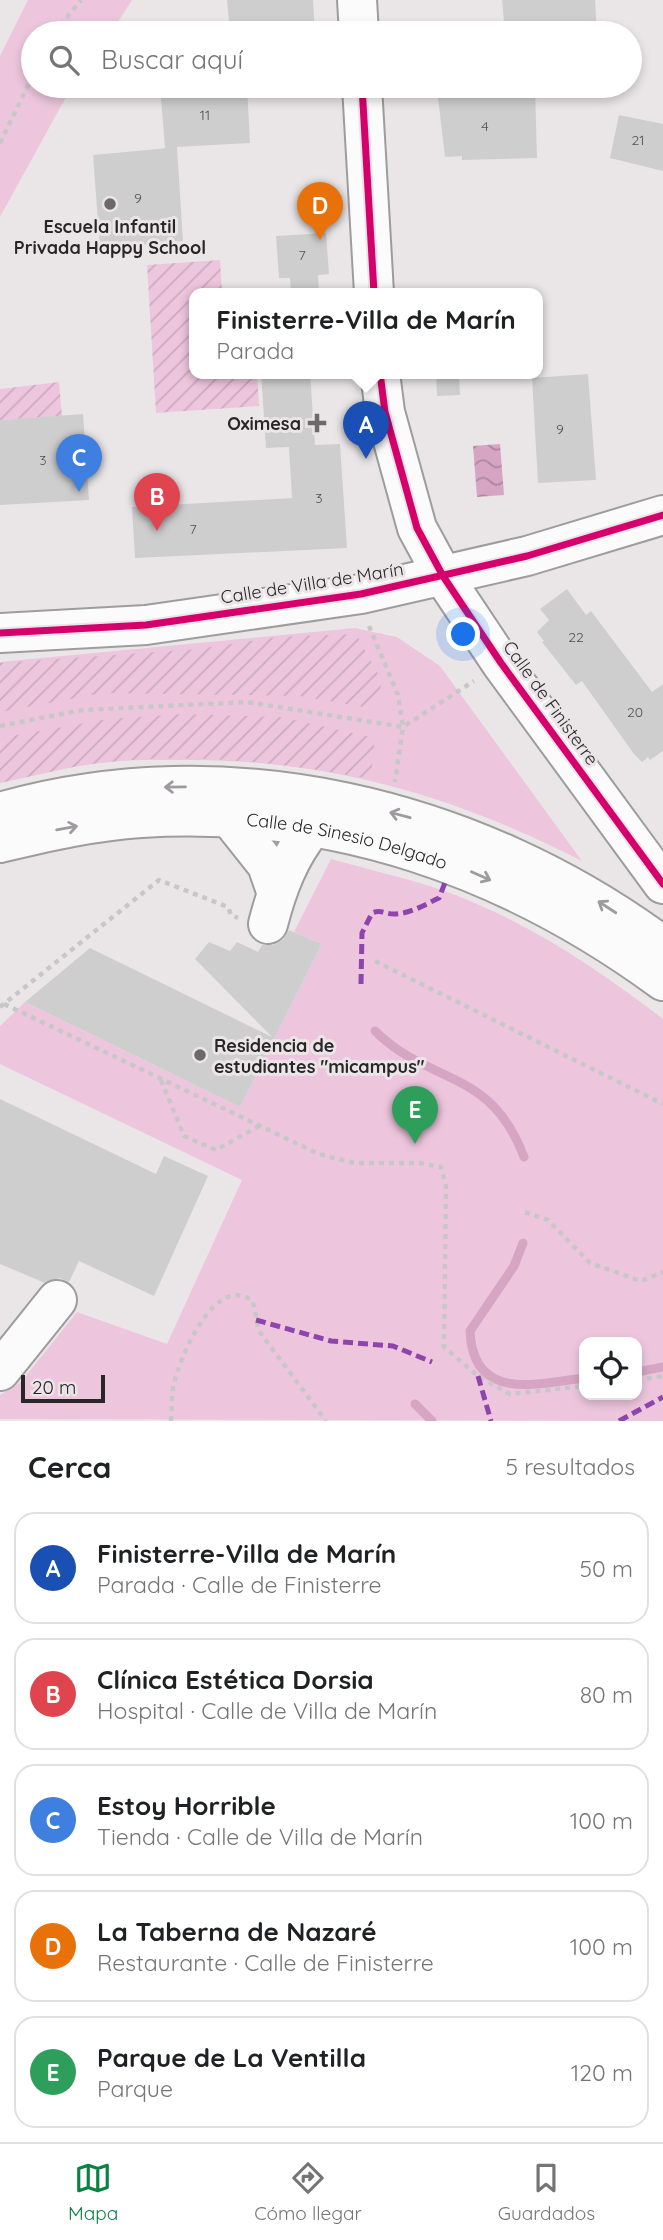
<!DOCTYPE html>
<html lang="es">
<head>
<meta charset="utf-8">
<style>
  body { margin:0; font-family:Quicksand,sans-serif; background:#f2f2f2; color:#202124 }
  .controls { position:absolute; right:21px; bottom:21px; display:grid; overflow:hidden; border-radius:14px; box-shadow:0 4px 10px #0003 }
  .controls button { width:63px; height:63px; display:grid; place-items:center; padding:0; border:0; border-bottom:2px solid #e0e0e0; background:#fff; color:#202124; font:35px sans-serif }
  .scale { position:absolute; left:21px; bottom:18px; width:84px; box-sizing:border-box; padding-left:7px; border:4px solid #292628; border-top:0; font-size:19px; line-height:24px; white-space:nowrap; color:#292628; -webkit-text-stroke:5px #ebe5e8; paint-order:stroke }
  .you { position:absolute; left:464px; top:635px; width:24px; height:24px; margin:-18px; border:5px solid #fff; border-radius:50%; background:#1a73e8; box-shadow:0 0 0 10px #1a73e833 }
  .badge { display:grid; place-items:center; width:46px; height:46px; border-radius:50%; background:#0b8043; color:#fff; font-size:23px; font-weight:700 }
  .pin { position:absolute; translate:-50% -58px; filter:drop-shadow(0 2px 4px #0008) }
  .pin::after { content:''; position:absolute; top:37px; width:24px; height:21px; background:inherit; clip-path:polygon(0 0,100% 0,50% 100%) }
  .popup { position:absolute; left:189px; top:288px; width:354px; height:91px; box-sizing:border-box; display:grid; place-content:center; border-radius:14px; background:#fff; filter:drop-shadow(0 2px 5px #0005); font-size:23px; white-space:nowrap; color:#757577 }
  .popup b { font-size:26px; color:#202124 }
  .popup::after { content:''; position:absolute; left:50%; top:100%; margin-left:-14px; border:14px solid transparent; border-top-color:#fff }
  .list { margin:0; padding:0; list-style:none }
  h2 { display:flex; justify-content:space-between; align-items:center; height:91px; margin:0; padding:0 28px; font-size:30px }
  h2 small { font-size:23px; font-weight:400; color:#757577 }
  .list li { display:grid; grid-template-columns:46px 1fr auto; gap:21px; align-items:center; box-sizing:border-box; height:112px; margin:0 14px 14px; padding:0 14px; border:2px solid #e0e0e0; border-radius:21px }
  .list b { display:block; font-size:26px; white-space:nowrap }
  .list p { margin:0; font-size:23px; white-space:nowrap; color:#757577 }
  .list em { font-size:23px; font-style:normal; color:#757577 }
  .icon { flex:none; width:38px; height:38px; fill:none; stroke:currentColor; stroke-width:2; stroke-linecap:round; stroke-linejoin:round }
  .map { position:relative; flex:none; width:663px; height:1421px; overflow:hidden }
  .search { position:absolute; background:#fff; box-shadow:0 4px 10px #0003; left:21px; right:21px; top:21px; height:77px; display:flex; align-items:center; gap:18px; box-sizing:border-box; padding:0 24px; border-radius:38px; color:#757577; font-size:26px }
  .sheet { height:721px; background:#fff }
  nav { display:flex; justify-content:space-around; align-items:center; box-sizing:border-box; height:98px; border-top:2px solid #e0e0e0; background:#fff; font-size:19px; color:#757577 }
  nav a { display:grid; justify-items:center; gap:4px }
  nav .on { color:#0b8043 }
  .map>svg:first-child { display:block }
  .park { fill:#edc6de; fill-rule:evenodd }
  .garden { fill:url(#garden-furrows) }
  .water { fill:url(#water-waves) }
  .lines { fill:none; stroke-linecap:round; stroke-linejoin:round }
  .stream { stroke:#d6a5c4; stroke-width:9 }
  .building { fill:#cfcecf }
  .minor-casing { stroke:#9e9c9d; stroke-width:42 }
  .major-casing { stroke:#9e9c9d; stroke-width:42 }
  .path { stroke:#c7c7c7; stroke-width:4.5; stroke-dasharray:5 5; stroke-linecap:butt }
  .minor { stroke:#fcfbfc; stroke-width:38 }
  .major { stroke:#fcfbfc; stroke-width:38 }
  .quiet { stroke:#8e44ad; stroke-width:5; stroke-dasharray:10 5; stroke-linecap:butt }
  .cycleway-casing { stroke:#ebe5e8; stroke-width:11 }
  .cycleway { stroke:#d6006c; stroke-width:7 }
  .oneway { stroke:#9d9b9d }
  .poi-dot { fill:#6d696b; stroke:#ebe5e8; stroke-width:2.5 }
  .labels { text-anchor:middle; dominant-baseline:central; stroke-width:6; stroke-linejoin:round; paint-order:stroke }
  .number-label { font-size:14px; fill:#525052 }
  .poi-label { font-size:18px; font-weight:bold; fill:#292628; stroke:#ebe5e8 }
  .street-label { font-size:18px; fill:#292628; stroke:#ebe5e8 }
</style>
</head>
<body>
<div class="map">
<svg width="663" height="1421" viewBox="0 0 663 1421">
  <defs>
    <pattern id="garden-furrows" width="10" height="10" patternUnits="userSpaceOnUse" patternTransform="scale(1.75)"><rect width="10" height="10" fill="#edc6de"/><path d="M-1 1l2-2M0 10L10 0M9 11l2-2" fill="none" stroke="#cbaabe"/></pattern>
    <pattern id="water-waves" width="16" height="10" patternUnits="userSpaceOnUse" patternTransform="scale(1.75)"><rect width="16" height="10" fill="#d6a5c4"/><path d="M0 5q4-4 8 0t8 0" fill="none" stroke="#ae869f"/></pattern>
  </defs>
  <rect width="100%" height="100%" fill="#eae6e8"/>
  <g class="park">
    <polygon points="28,0 132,0 111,33 33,33 33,86 72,86 0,217 0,56"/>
    <path d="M355,628L397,637L440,666L582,861C455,796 328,759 184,760C156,760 127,759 99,763C66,767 33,776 0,783V662Z"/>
    <path d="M331,859C370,870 412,879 450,893C529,923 597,968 663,1019V1421L0,1419V1395L21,1382L77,1312L167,1344L242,1180L0,1064V1026L25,1002L240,1107L322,944L294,932ZM584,1342H637V1395H584Z"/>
  </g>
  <g class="garden">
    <polygon points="220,260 222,293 194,293 194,373 257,373 259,406 156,413 147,265"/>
    <polygon points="59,382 62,416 0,420 0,389"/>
    <polygon points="356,634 382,681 375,709 299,696 103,693 0,712 0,663 198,649 277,637"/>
    <path d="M182,714L281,717L375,738L371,779C283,763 189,751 100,763C66,767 33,776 0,783V738L108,719Z"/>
  </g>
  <polygon class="water" points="500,444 504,495 477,497 473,446"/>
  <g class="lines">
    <g class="stream">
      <path d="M375,1031C431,1086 491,1068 524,1157"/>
      <path d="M523,1243L514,1266L470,1331C473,1402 535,1384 584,1378"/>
      <polyline points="637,1372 663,1367"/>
      <polyline points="415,1404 432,1421"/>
    </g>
  </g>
  <g class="building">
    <polygon points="227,0 313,0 315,33 230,33"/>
    <polygon points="502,0 595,0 597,33 505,33"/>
    <polygon points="160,86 247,86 250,143 177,147 183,241 100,249 93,155 168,148 165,148"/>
    <polygon points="440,86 535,86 537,158 462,160 462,156 445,157 437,89"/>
    <polygon points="619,115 663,124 663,171 610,158"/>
    <polygon points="326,233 329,274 318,275 319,293 291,293 290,278 279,278 276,236"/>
    <polygon points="261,373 310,373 315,445 340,444 347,548 135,558 132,507 292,498 289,447 266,448"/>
    <polygon points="436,373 459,373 460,395 437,396"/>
    <polygon points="588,374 596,480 538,483 532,378"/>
    <polygon points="83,414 89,500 0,505 0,420"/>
    <polygon points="567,589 586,615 591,611 652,692 663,684 663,751 650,760 648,757 642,762 634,754 582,681 576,685 542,642 544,641 537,632 549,620 540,609"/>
    <polygon points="289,930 322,944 240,1107 25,1002 90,948 272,1037 195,959 209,942 230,951 237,942 258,952 262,945 273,945 283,940"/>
    <polygon points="0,1099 156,1174 164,1156 208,1176 154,1296 79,1261 69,1282 60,1278 45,1283 0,1264"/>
  </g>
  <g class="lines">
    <g class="minor-casing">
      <g id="minor">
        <polyline points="357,0 359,33"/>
        <polyline points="362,86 374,293"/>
        <polyline points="380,373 385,412 417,528 443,576 501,663 663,884"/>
        <polyline points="0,633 146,625 361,594 527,556 663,515"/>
        <polyline points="228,816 267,865 276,891"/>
        <path d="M268,924C277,889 289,856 313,827"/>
        <polyline points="0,1371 57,1300"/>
      </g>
    </g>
    <g class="major-casing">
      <g id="major">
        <path d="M0,812C227,747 476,807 663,946"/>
        <path id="s1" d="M0,843C47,832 93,821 141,818C333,806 509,868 663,981"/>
      </g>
    </g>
    <g class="path">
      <polyline points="54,33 81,0"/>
      <polyline points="0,143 33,75"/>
      <polyline points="369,626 398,695 403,727 395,782"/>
      <polyline points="0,726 82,710 247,702 403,727 474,681"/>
      <polyline points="375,961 663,1104"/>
      <polyline points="4,1004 319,1154 354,1163 420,1163 441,1167 446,1186 444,1347 478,1376 510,1394 584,1386"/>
      <polyline points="0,1007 159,880 228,907 231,915 238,918"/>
      <polyline points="161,1080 184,1136 216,1150 259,1126"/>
      <polyline points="525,1212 548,1220 590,1263 641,1281 663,1272"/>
      <polyline points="637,1380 663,1376"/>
      <path d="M171,1421C172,1409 171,1395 174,1383C181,1355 215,1273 253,1301L259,1331L326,1421"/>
    </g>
    <use href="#minor" class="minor"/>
    <use href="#major" class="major"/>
    <g class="quiet">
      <path d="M361,984L362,933L372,913C381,909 385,914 394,914C410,914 426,904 439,898L446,880"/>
      <polyline points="256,1320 331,1341 393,1346 432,1362"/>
      <polyline points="478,1376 491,1421"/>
      <polyline points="619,1421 663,1397"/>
    </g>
    <g class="cycleway-casing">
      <g id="cycleway">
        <polyline points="362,86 374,293"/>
        <polyline points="380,373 385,412 417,528 443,576 501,663 663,884"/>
        <polyline points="0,633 146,625 361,594 527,556 663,515"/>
      </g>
    </g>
    <use href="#cycleway" class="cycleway"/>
  </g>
  <defs><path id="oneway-shaft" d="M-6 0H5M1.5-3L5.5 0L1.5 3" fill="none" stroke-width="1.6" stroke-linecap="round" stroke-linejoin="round" transform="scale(1.75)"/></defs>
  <g class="oneway">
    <use href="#oneway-shaft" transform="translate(175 787) rotate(179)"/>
    <use href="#oneway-shaft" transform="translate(400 815) rotate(-165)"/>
    <use href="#oneway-shaft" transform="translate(67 828) rotate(-10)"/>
    <use href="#oneway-shaft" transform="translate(481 876) rotate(24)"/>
    <use href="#oneway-shaft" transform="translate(607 907) rotate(-147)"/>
  </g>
  <g class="poi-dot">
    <circle cx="110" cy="204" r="7"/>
    <path d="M313.5 412.5h7v7h7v7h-7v7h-7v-7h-7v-7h7z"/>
    <circle cx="200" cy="1055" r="7"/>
  </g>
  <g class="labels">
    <g class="number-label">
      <text x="205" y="115">11</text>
      <text x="485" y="126">4</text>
      <text x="638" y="140">21</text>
      <text x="138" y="198">9</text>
      <text x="302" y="255">7</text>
      <text x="560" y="429">9</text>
      <text x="43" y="460">3</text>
      <text x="319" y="498">3</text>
      <text x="193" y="529">7</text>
      <text x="576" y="637">22</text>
      <text x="635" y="712">20</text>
    </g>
    <g class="poi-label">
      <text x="110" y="226">Escuela Infantil<tspan x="110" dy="21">Privada Happy School</tspan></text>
      <text x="301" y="423" text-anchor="end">Oximesa</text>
      <text x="214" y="1045" text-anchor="start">Residencia de<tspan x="214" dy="21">estudiantes "micampus"</tspan></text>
    </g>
    <g class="street-label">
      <text transform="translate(312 583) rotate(-9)">Calle de Villa de Marín</text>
      <text transform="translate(551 703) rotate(54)">Calle de Finisterre</text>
      <text stroke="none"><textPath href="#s1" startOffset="352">Calle de Sinesio Delgado</textPath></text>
    </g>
  </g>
</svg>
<div class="controls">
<button><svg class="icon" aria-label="locate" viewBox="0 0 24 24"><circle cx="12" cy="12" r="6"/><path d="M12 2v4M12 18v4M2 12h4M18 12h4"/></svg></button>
</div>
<div class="scale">20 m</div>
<div class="you"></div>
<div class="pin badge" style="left:366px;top:459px;background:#1a4fb4">A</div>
<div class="popup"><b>Finisterre-Villa de Marín</b>Parada</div>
<div class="pin badge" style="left:157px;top:531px;background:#e0444e">B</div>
<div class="pin badge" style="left:79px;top:492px;background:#3f7fe0">C</div>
<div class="pin badge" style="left:320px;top:240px;background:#e8710a">D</div>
<div class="pin badge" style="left:415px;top:1144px;background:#2e9e5b">E</div>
<div class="search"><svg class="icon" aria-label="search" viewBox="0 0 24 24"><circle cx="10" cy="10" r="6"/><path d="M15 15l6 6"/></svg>Buscar aquí</div>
</div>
<section class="sheet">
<h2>Cerca<small>5 resultados</small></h2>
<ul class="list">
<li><span class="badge" style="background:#1a4fb4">A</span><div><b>Finisterre-Villa de Marín</b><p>Parada · Calle de Finisterre</p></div><em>50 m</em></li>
<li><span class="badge" style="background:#e0444e">B</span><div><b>Clínica Estética Dorsia</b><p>Hospital · Calle de Villa de Marín</p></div><em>80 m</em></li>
<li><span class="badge" style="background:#3f7fe0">C</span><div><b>Estoy Horrible</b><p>Tienda · Calle de Villa de Marín</p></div><em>100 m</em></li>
<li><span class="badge" style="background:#e8710a">D</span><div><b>La Taberna de Nazaré</b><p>Restaurante · Calle de Finisterre</p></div><em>100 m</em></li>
<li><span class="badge" style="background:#2e9e5b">E</span><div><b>Parque de La Ventilla</b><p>Parque</p></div><em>120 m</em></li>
</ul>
</section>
<nav>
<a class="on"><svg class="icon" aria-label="map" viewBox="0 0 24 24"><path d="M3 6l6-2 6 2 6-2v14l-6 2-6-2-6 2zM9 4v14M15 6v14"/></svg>Mapa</a>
<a><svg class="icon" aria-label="directions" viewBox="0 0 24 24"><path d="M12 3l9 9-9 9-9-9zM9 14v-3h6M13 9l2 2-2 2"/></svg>Cómo llegar</a>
<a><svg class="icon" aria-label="saved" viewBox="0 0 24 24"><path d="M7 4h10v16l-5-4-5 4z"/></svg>Guardados</a>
</nav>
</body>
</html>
